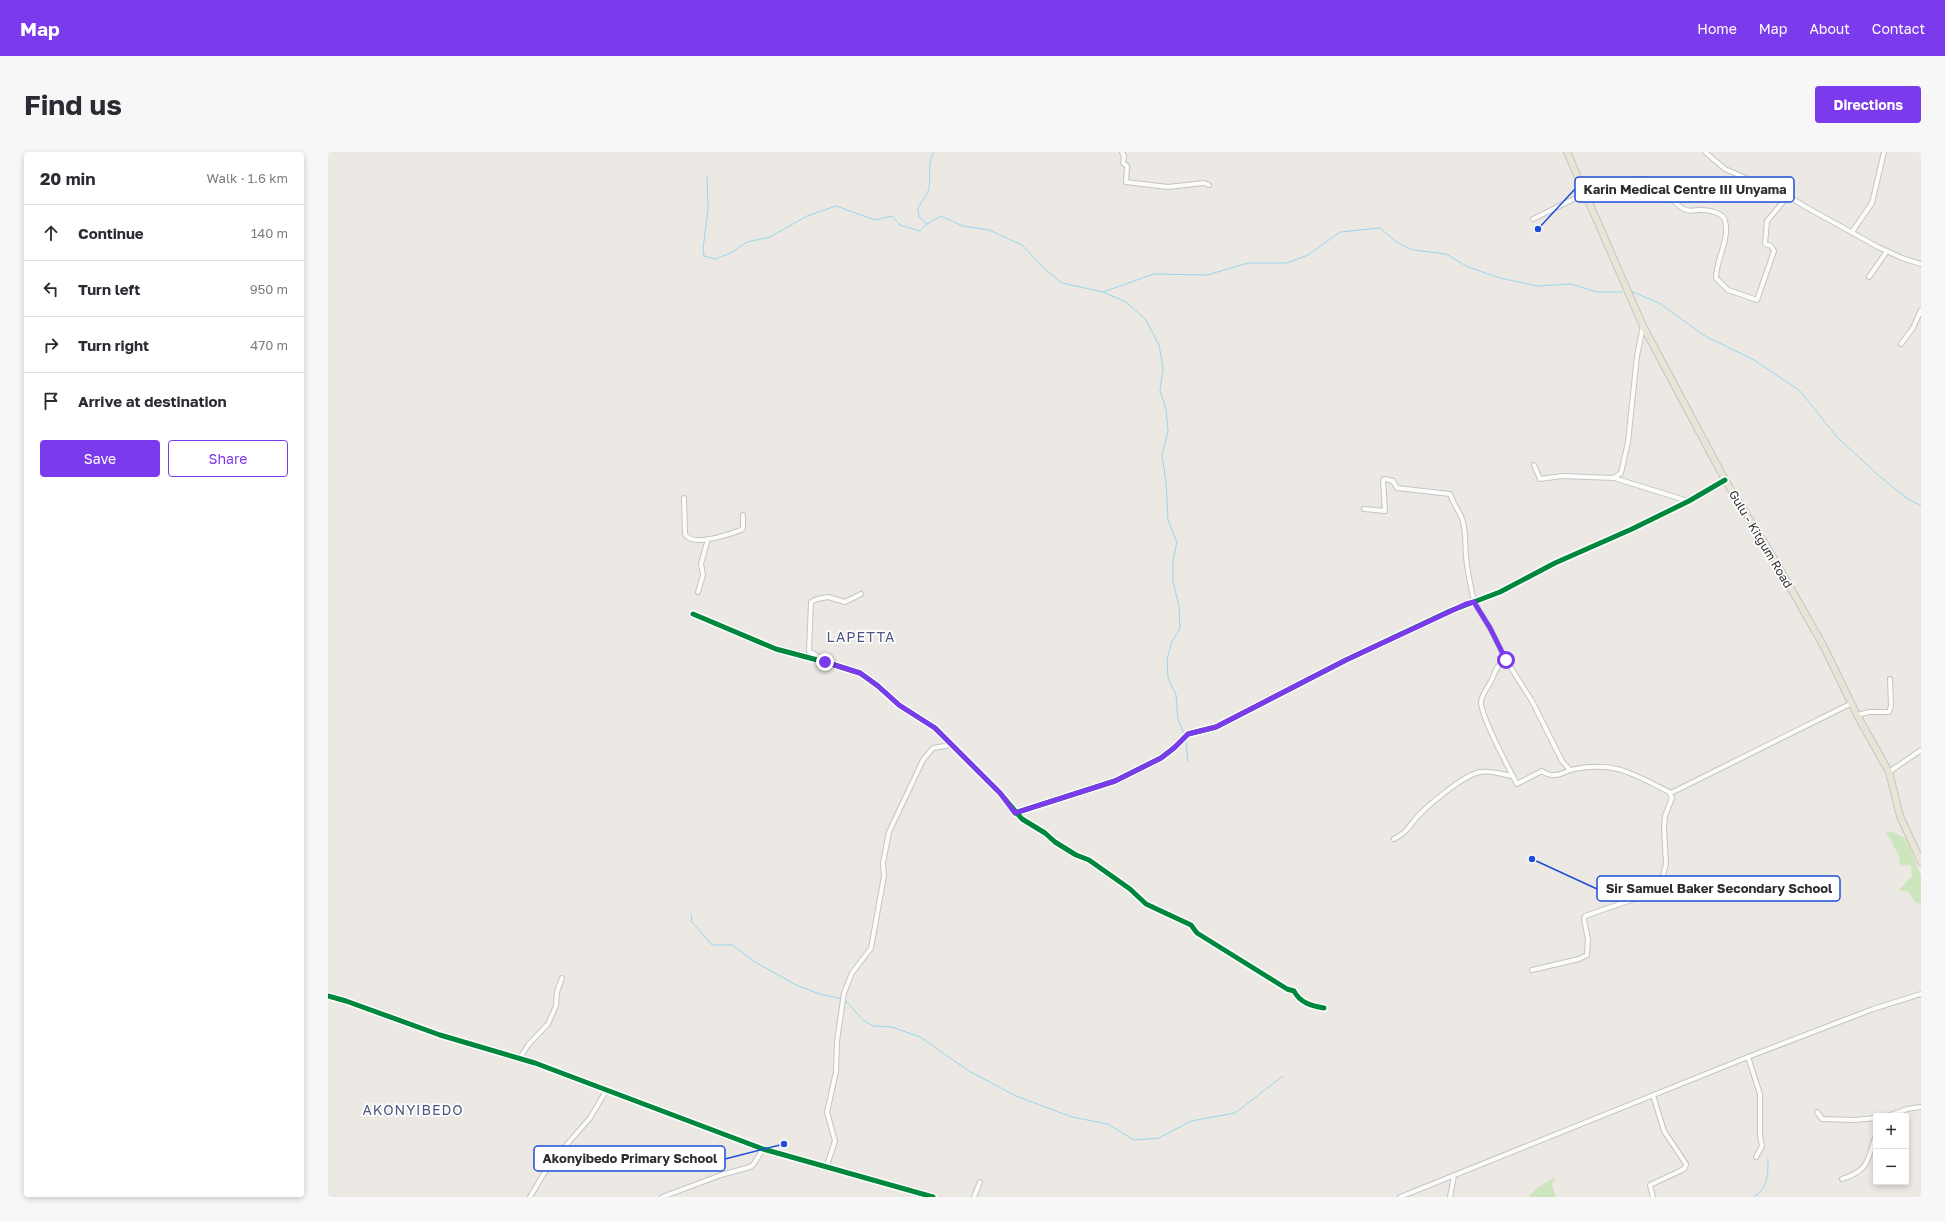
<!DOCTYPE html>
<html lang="en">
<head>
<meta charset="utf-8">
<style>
  body { margin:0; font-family:"Golos Text",sans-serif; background:#f7f7f7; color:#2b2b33 }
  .controls { position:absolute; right:12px; bottom:12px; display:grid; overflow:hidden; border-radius:4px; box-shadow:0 2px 6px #0003 }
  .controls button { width:36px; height:36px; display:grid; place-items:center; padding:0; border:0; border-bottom:1px solid #e1e1e2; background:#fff; color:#2b2b33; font:20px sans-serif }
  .stop { position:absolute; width:12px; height:12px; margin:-9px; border:3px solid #7c3aed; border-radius:50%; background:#fff }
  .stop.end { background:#7c3aed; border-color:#fff; box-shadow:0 1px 4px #0008 }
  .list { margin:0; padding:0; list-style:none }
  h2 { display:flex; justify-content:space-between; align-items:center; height:52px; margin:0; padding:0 16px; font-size:17px }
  h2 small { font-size:13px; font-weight:400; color:#7c7c81 }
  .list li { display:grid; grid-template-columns:26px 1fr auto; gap:12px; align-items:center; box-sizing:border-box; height:56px; padding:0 16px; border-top:1px solid #e1e1e2 }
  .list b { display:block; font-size:15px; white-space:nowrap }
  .list em { font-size:13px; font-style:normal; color:#7c7c81 }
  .actions { display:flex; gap:8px; padding:12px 16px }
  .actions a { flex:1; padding:9px 0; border:1px solid #7c3aed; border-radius:4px; text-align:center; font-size:14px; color:#7c3aed }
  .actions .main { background:#7c3aed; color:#fff }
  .icon { flex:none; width:22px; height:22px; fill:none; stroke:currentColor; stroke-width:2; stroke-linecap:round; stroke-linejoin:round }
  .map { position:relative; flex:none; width:1593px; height:1045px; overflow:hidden; border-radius:4px }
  header { display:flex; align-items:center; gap:24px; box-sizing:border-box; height:56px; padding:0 20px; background:#7c3aed; color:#fff }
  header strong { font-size:19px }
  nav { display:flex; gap:22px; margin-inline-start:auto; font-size:14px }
  .intro { display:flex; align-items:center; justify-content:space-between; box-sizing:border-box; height:96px; padding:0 24px }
  h1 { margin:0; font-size:28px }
  .button { padding:10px 18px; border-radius:4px; background:#7c3aed; color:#fff; font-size:14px; font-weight:700 }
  main { display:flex; gap:24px; padding:0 24px }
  aside { flex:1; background:#fff; border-radius:4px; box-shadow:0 2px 6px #0003 }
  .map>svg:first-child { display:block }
  .green { fill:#cee6be }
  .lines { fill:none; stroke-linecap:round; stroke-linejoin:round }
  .stream { stroke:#99d6ec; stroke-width:1 }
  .minor-casing { stroke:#c5c4c5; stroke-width:6 }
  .primary-casing { stroke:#c6c5c4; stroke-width:8 }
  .minor { stroke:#fcfcfb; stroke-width:4 }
  .primary { stroke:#e8e4d6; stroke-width:6 }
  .cycleway-casing { stroke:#fff; stroke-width:8 }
  .cycleway { stroke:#00873e; stroke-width:5 }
  .route { stroke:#7c3aed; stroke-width:5 }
  .labels { text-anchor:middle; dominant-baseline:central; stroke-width:3.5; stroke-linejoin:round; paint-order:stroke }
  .street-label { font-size:12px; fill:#2e2e2e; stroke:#fff }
  .quarter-label { font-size:14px; letter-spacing:1px; fill:#4d5680; stroke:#fff }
  .leader { fill:none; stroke:#1d4ed8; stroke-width:1.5 }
  .callout-dot { fill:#1d4ed8; stroke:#fff; stroke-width:1.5 }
  .callout { fill:#fff; stroke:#1d4ed8; stroke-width:1.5 }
  .callout-label { font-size:13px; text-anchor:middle; font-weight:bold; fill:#2e2e2e }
</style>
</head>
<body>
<header>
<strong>Map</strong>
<nav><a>Home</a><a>Map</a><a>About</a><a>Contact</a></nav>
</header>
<div class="intro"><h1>Find us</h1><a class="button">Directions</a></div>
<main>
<aside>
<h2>20 min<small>Walk · 1.6 km</small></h2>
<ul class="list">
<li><svg class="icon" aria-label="ahead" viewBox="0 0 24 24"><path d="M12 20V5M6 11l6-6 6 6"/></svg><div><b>Continue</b></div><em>140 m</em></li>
<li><svg class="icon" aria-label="left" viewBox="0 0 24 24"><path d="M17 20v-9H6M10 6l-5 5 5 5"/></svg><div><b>Turn left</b></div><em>950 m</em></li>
<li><svg class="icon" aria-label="right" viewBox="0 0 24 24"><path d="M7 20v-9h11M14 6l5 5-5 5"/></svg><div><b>Turn right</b></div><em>470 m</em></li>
<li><svg class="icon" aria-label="arrive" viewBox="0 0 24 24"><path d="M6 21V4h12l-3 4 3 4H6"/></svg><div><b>Arrive at destination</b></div></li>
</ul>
<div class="actions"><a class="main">Save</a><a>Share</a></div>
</aside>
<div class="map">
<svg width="1593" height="1045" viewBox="0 0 1593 1045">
  <rect width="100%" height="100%" fill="#ece8e4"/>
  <g class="green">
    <polygon points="1558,680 1565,680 1578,687 1593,724 1593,752 1587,750 1580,740 1571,738 1584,724 1583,713 1572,714 1571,704"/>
    <polygon points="1227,1025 1224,1033 1228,1045 1201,1045 1207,1037"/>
  </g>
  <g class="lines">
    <g class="stream">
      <polyline points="379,24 380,57 375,97 376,104 387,107 403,101 419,90 442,85 479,64 508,54 547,68 564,64 572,73 592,79 599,72 613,64 635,74 661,78 694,93 717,117 734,131 775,140 826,122 879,123 920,111 959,111 980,103 1012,80 1052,76 1070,91 1085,98 1118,102 1140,115 1172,126 1209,134 1243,132 1269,140 1294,140"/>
      <path d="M599,72L591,65L590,56C593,50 600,42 601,36C603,23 599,12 606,0"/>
      <polyline points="1303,139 1331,151 1377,184 1426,208 1472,239 1509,285 1549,322 1577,345 1593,354"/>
      <polyline points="775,140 798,150 818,168 831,193 835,216 832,239 838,257 840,279 834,303 838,330 840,368 849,390 845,408 845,430 851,454 852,477 844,489 839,507 840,526 848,543 850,567 857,584"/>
      <polyline points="858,587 860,610"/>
      <polyline points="363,762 364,770 384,793 404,793 427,810 470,834 492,842 514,847"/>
      <polyline points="517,848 535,868 545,874 564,875 592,885 641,919 688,944 744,965 780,972 806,988 831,986 863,969 907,961 955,924"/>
      <path d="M1426,1045C1440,1036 1440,1022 1440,1007"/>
    </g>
    <g class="minor-casing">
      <g id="minor">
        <polyline points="794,0 796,4 795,11 799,14 798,30 840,35 876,31 881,33"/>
        <polyline points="1377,0 1397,17 1460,44 1476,54 1550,95 1574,106 1593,112"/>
        <path d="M1259,43C1275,37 1302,25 1318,27C1334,30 1342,50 1356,57C1363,61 1368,57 1374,58C1381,58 1396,61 1397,69C1402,88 1388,107 1388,126L1400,138L1429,148L1446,99L1443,94L1437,92L1439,69L1460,44"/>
        <polyline points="1205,67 1258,41"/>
        <polyline points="1524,80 1544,51 1556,0"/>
        <polyline points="1541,125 1559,99"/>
        <polyline points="1573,192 1585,176 1593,158"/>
        <polyline points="1206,313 1212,327 1234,324 1286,326 1360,349"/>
        <polyline points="1286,326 1293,321 1300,290 1309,204 1315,174"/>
        <path d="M356,346L357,382C364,396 402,382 413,378L415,376V363"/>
        <path d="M1036,357L1057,359L1055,328L1057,327L1065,329L1069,336L1122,342C1125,352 1133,361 1135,370C1138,381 1137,392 1138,404C1139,419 1143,435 1146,450"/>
        <polyline points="370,440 375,423 373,412 380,387"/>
        <path d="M1146,450L1162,476L1178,508L1204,549L1234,609L1242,618C1285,608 1304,621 1341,640L1344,646L1337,664L1336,677L1338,712L1335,724L1306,747L1257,764L1256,767L1260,787L1259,803L1251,807L1204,818"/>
        <path d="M365,462L448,497L497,510L532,521L550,534L571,553L607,576L672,641L694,667L717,681L727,690L748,703L761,708L802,737L818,752L863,773L869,781L959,837L966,839C972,851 984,854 996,856"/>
        <polyline points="494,507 481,499 483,450 489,447 500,445 517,450 533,442"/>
        <path d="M1178,508C1170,511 1167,520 1164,527C1161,535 1154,541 1153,550C1153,564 1181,617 1189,632L1214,619C1223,626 1232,623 1242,618"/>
        <polyline points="1529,563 1541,560 1561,560 1563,554 1562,527"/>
        <polyline points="1561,620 1593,598"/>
        <polyline points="1343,641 1524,551"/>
        <polyline points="687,661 787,629 833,606 846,596 860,582 888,575 1018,508 1122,459 1172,440 1227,411 1304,377 1361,349 1397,328"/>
        <path d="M1066,687C1080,680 1082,672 1092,662C1104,650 1136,623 1152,620C1163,618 1175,623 1185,624"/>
        <polyline points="0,844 18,849 112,883 207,911 435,997 605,1045"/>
        <polyline points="1420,905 1432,942 1432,984 1434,994 1428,1005"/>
        <polyline points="192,906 200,893 220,872 228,854 229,840 234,826"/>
        <polyline points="1489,960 1494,967 1527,968 1548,966"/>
        <polyline points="1560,964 1579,957 1593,955"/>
        <polyline points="498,1016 507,989 499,960 508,920 509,889 516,841 524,821 543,796 556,724 555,711 561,680 595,608 605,596 623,593"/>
        <path d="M1514,1027C1542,1018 1539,1008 1548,983"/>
        <polyline points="202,1045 221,1013 262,966 278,939"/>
        <polyline points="334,1045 393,1023 422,1015 425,1013 435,997"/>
        <polyline points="646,1045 652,1030"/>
        <polyline points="1072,1045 1420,905 1545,857 1593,842"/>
        <polyline points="1122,1045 1126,1024"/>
        <polyline points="1325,1045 1322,1033 1352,1019 1357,1016 1358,1012 1336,979 1325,943"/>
      </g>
    </g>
    <g class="primary-casing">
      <polyline id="primary" points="1239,0 1315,174 1397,328 1445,405 1495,493 1529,563 1561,620 1572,664 1593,710"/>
    </g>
    <use href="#minor" class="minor"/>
    <use href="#primary" class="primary"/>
    <g class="cycleway-casing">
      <g id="cycleway">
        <path d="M365,462L448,497L497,510L532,521L550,534L571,553L607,576L672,641L694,667L717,681L727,690L748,703L761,708L802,737L818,752L863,773L869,781L959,837L966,839C972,851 984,854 996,856"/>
        <polyline points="687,661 787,629 833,606 846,596 860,582 888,575 1018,508 1122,459 1172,440 1227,411 1304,377 1361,349 1397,328"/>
        <polyline points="0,844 18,849 112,883 207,911 435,997 605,1045"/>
      </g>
    </g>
    <use href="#cycleway" class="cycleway"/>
  </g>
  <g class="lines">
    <polyline class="route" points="497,510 532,521 550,534 571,553 607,576 672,641 687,661 787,629 833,606 846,596 860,582 888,575 1018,508 1138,452 1146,450 1162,476 1178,508"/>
  </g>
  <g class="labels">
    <g class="street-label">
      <text transform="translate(1433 387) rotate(59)">Gulu - Kitgum Road</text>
    </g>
    <g class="quarter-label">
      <text x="533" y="484">LAPETTA</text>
      <text x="85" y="957">AKONYIBEDO</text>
    </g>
  </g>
  <path class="leader" d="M1210 77L1247 37M1204 707L1269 737M456 992L397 1007"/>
  <g class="callout-dot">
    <circle cx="1210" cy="77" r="4"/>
    <circle cx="1204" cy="707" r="4"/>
    <circle cx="456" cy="992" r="4"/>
  </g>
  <g class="callout">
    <rect x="1247" y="25" width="219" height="25" rx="4"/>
    <rect x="1269" y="724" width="243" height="25" rx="4"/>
    <rect x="206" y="994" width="191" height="25" rx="4"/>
  </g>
  <g class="callout-label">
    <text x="1357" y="42">Karin Medical Centre III Unyama</text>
    <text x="1391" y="741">Sir Samuel Baker Secondary School</text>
    <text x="302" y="1011">Akonyibedo Primary School</text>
  </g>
</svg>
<div class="controls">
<button>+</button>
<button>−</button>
</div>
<div class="stop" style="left:1178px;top:508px"></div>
<div class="stop end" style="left:497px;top:510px"></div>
</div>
</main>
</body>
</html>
